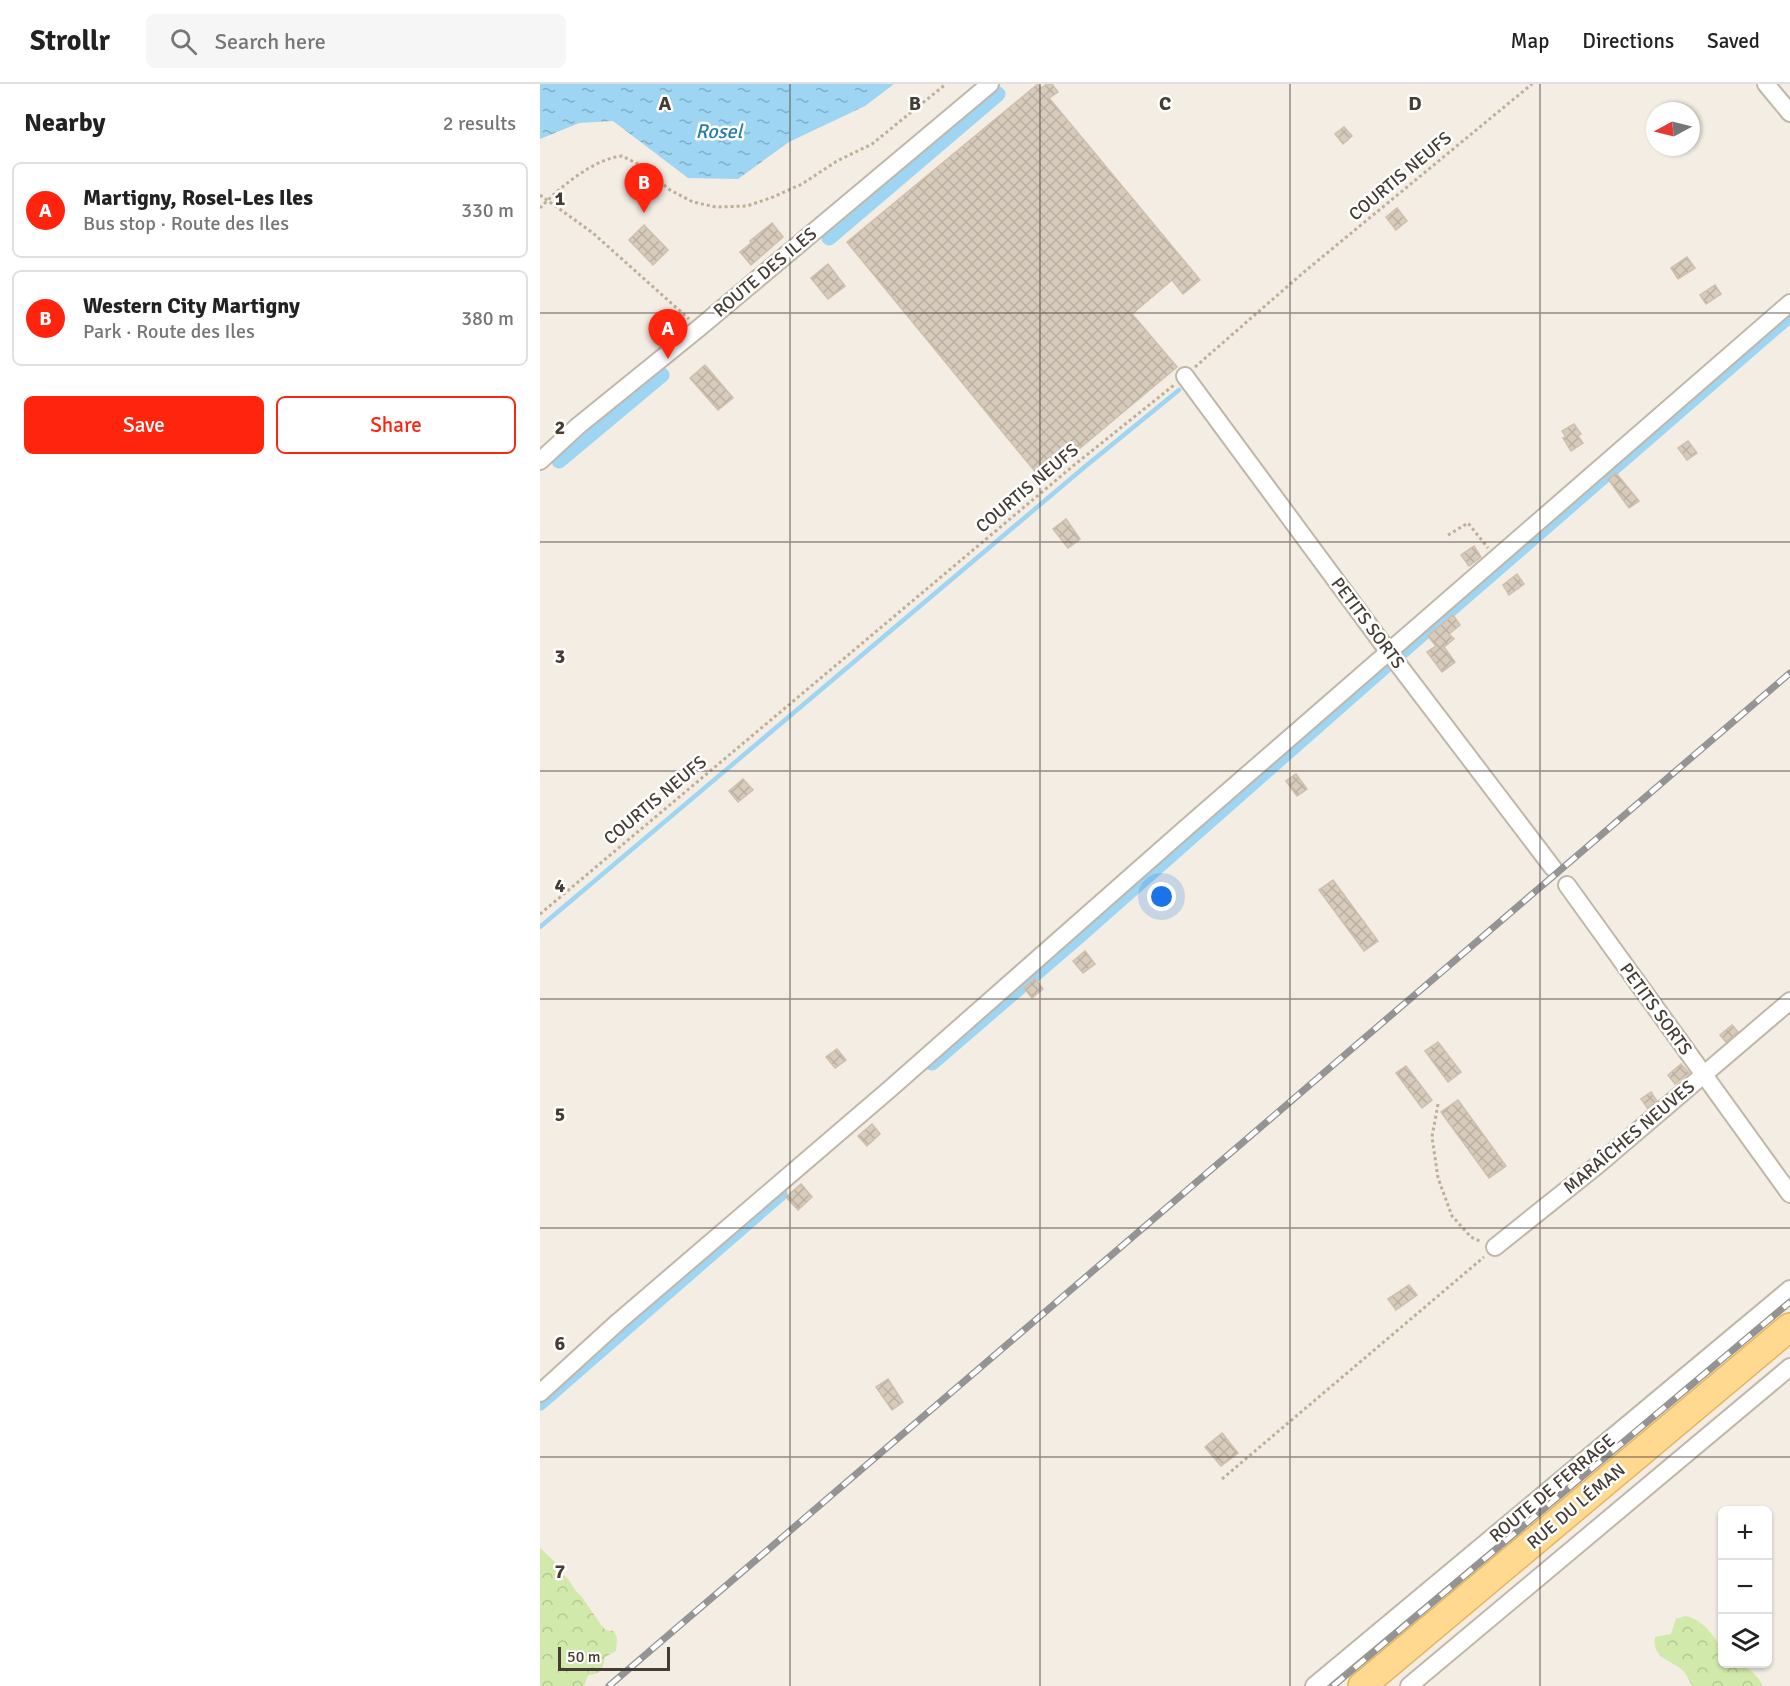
<!DOCTYPE html>
<html lang="en">
<head>
<meta charset="utf-8">
<style>
  body { margin:0; font-family:Signika,sans-serif; background:#f6f6f6; color:#222 }
  .controls { position:absolute; right:18px; bottom:18px; display:grid; overflow:hidden; border-radius:9px; box-shadow:0 2px 4px #0004 }
  .controls button { width:54px; height:54px; display:grid; place-items:center; padding:0; border:0; border-bottom:2px solid #e0e0e0; background:#fff; color:#222; font:30px sans-serif }
  .compass { position:absolute; left:1106px; top:18px; width:54px; height:54px; border-radius:50%; background:#fff; box-shadow:0 2px 4px #0004; rotate:263deg }
  .scale { position:absolute; left:18px; bottom:15px; width:112px; box-sizing:border-box; padding-left:6px; border:3px solid #453d34; border-top:0; font-size:16px; line-height:21px; white-space:nowrap; color:#453d34; -webkit-text-stroke:4px #fff; paint-order:stroke }
  .you { position:absolute; left:622px; top:813px; width:21px; height:21px; margin:-15px; border:4px solid #fff; border-radius:50%; background:#1a73e8; box-shadow:0 0 0 9px #1a73e833 }
  .badge { display:grid; place-items:center; width:39px; height:39px; border-radius:50%; background:#ff240e; color:#fff; font-size:20px; font-weight:700 }
  .pin { position:absolute; translate:-50% -50px; filter:drop-shadow(0 2px 3px #0008) }
  .pin::after { content:''; position:absolute; top:32px; width:21px; height:18px; background:inherit; clip-path:polygon(0 0,100% 0,50% 100%) }
  .list { margin:0; padding:0; list-style:none }
  h2 { display:flex; justify-content:space-between; align-items:center; height:78px; margin:0; padding:0 24px; font-size:26px }
  h2 small { font-size:20px; font-weight:400; color:#767676 }
  .list li { display:grid; grid-template-columns:39px 1fr auto; gap:18px; align-items:center; box-sizing:border-box; height:96px; margin:0 12px 12px; padding:0 12px; border:2px solid #e0e0e0; border-radius:9px }
  .list b { display:block; font-size:22px; white-space:nowrap }
  .list p { margin:0; font-size:20px; white-space:nowrap; color:#767676 }
  .list em { font-size:20px; font-style:normal; color:#767676 }
  .actions { display:flex; gap:12px; padding:18px 24px }
  .actions a { flex:1; padding:14px 0; border:2px solid #ff240e; border-radius:9px; text-align:center; font-size:21px; color:#ff240e }
  .actions .main { background:#ff240e; color:#fff }
  .icon { flex:none; width:33px; height:33px; fill:none; stroke:currentColor; stroke-width:2; stroke-linecap:round; stroke-linejoin:round }
  .map { position:relative; flex:none; width:1250px; height:1602px; overflow:hidden }
  header { display:flex; align-items:center; gap:36px; box-sizing:border-box; height:84px; padding:0 30px; background:#fff; border-bottom:2px solid #e0e0e0 }
  header strong { font-size:28px }
  nav { display:flex; gap:33px; margin-inline-start:auto; font-size:21px }
  .search { width:420px; height:54px; background:#f6f6f6; display:flex; align-items:center; gap:15px; box-sizing:border-box; padding:0 21px; border-radius:9px; color:#767676; font-size:22px }
  main { display:flex }
  aside { flex:1; background:#fff }
  .map>svg:first-child { display:block }
  .forest { fill:url(#forest-crowns) }
  .water { fill:url(#water-ripples) }
  .lines { fill:none; stroke-linecap:round; stroke-linejoin:round }
  .stream { stroke:#9dd5f2; stroke-width:4.5 }
  .canal { stroke:#9dd5f2; stroke-width:15 }
  .building { fill:url(#building-cross-hatch); stroke:#cfbfac; stroke-width:1.5 }
  .minor-casing { stroke:#c1b7a9; stroke-width:20 }
  .primary-casing { stroke:#e7b55d; stroke-width:30 }
  .path { stroke:#c0af97; stroke-width:3; stroke-dasharray:3 3; stroke-linecap:butt }
  .minor { stroke:#fff; stroke-width:16 }
  .primary { stroke:#ffd990; stroke-width:27 }
  .rail-casing { stroke:#949494; stroke-width:7 }
  .rail { stroke:#fff; stroke-width:4.5; stroke-dasharray:14; stroke-linecap:butt }
  .grid { fill:none; stroke:#453d34; stroke-width:1.5; stroke-opacity:0.55 }
  .labels { text-anchor:middle; dominant-baseline:central; stroke-width:5; stroke-linejoin:round; paint-order:stroke }
  .street-label { font-size:18px; fill:#453d34; stroke:#fff }
  .water-label { font-size:20px; font-style:italic; fill:#297cac; stroke:#fff }
  .grid-label { font-size:20px; text-anchor:middle; font-weight:bold; fill:#453d34; stroke:#fff; stroke-width:5; stroke-linejoin:round; paint-order:stroke }
</style>
</head>
<body>
<header>
<strong>Strollr</strong>
<div class="search"><svg class="icon" aria-label="search" viewBox="0 0 24 24"><circle cx="10" cy="10" r="6"/><path d="M15 15l6 6"/></svg>Search here</div>
<nav><a>Map</a><a>Directions</a><a>Saved</a></nav>
</header>
<main>
<aside>
<h2>Nearby<small>2 results</small></h2>
<ul class="list">
<li><span class="badge">A</span><div><b>Martigny, Rosel-Les Iles</b><p>Bus stop · Route des Iles</p></div><em>330 m</em></li>
<li><span class="badge">B</span><div><b>Western City Martigny</b><p>Park · Route des Iles</p></div><em>380 m</em></li>
</ul>
<div class="actions"><a class="main">Save</a><a>Share</a></div>
</aside>
<div class="map">
<svg width="1250" height="1602" viewBox="0 0 1250 1602">
  <defs>
    <pattern id="forest-crowns" width="20" height="18" patternUnits="userSpaceOnUse" patternTransform="scale(1.5)"><rect width="20" height="18" fill="#d1e9ab"/><path d="M2 6a3 3 0 1 1 6 0M12 15a3 3 0 1 1 6 0" fill="none" stroke="#b5c994"/></pattern>
    <pattern id="water-ripples" width="26" height="14" patternUnits="userSpaceOnUse" patternTransform="scale(1.5)"><rect width="26" height="14" fill="#9dd5f2"/><path d="M2 4q2-2 4 0t4 0M15 11q2-2 4 0t4 0" fill="none" stroke="#82aec5"/></pattern>
    <pattern id="building-cross-hatch" width="8" height="8" patternUnits="userSpaceOnUse" patternTransform="scale(1.5)"><rect width="8" height="8" fill="#d7cbbc"/><path d="M0 0l8 8M0 8l8-8" fill="none" stroke="#baafa2"/></pattern>
  </defs>
  <rect width="100%" height="100%" fill="#f3ede4"/>
  <g class="forest">
    <path d="M0,1464L14,1477L19,1486L28,1495L35,1506L42,1513L61,1541L66,1546L74,1547L77,1554L76,1567L65,1573C62,1586 63,1590 48,1591L44,1602H0Z"/>
    <path d="M1145,1532C1160,1534 1175,1551 1181,1565C1183,1569 1182,1574 1182,1580C1202,1580 1213,1583 1223,1602H1153C1149,1598 1148,1593 1145,1589C1135,1576 1111,1576 1115,1553L1131,1550L1136,1535Z"/>
  </g>
  <polygon class="water" points="0,0 354,0 325,22 249,58 198,95 148,94 73,37 39,39 0,55"/>
  <g class="lines">
    <polyline class="stream" points="0,843 547,381 639,306"/>
    <g class="canal">
      <polyline points="289,154 458,10"/>
      <polyline points="19,377 122,291"/>
      <polyline points="858,571 1250,231"/>
      <polyline points="392,979 537,854 850,578"/>
      <polyline points="0,1319 240,1110"/>
    </g>
  </g>
  <g class="building">
    <polygon points="498,0 501,4 507,0 512,0 518,8 509,14 660,196 643,210 632,196 592,230 637,283 502,396 307,158"/>
    <polygon points="804,43 812,52 803,60 795,50"/>
    <polygon points="857,124 867,137 856,146 846,133"/>
    <polygon points="232,139 243,153 211,181 200,168 211,159 210,157"/>
    <polygon points="104,141 128,166 113,181 89,156"/>
    <polygon points="1147,173 1155,184 1138,195 1131,184"/>
    <polygon points="288,180 305,202 288,215 271,194"/>
    <polygon points="1175,201 1181,210 1166,220 1160,211"/>
    <polygon points="165,281 193,314 178,326 150,294"/>
    <polygon points="1034,340 1041,350 1038,352 1043,359 1031,367 1023,354 1026,353 1022,347"/>
    <polygon points="1148,357 1157,369 1147,376 1138,364"/>
    <polygon points="1076,389 1099,417 1089,424 1068,395"/>
    <polygon points="526,435 540,455 528,464 513,445"/>
    <polygon points="934,462 941,473 929,482 921,471"/>
    <polygon points="977,490 984,500 969,511 963,501"/>
    <polygon points="913,531 920,541 909,550 914,555 904,563 915,578 902,588 887,568 896,562 888,552"/>
    <polygon points="756,690 767,705 757,712 746,697"/>
    <polygon points="203,695 213,706 198,718 189,707"/>
    <polygon points="793,796 838,857 824,867 779,806"/>
    <polygon points="545,867 555,880 543,889 533,877"/>
    <polygon points="495,895 503,905 492,914 484,904"/>
    <polygon points="1192,941 1198,948 1186,958 1180,951"/>
    <polygon points="898,958 921,988 908,998 885,967"/>
    <polygon points="297,965 306,976 295,984 286,973"/>
    <polygon points="1141,980 1149,989 1135,1000 1128,991"/>
    <polygon points="866,982 892,1016 882,1024 856,989"/>
    <polygon points="1111,1008 1117,1017 1108,1025 1101,1015"/>
    <polygon points="918,1016 966,1082 949,1094 901,1028"/>
    <polygon points="332,1040 340,1050 327,1062 318,1052"/>
    <polygon points="261,1100 272,1113 258,1126 246,1113"/>
    <polygon points="869,1201 877,1211 856,1226 848,1215"/>
    <polygon points="348,1295 363,1318 352,1326 336,1303"/>
    <polygon points="682,1349 698,1369 681,1382 665,1363"/>
  </g>
  <g class="lines">
    <g class="minor-casing">
      <g id="minor">
        <polyline points="1226,0 1250,29"/>
        <polyline points="645,292 848,567 1013,784"/>
        <polyline points="0,377 38,342 159,244 450,0"/>
        <polyline points="1027,801 1250,1110"/>
        <polyline points="955,1163 1059,1080 1250,917"/>
        <polyline points="0,1309 78,1238 351,1004 646,744 1250,219"/>
        <polyline points="774,1602 1250,1205"/>
        <polyline points="869,1602 1250,1283"/>
      </g>
    </g>
    <g class="primary-casing">
      <polyline id="primary" points="822,1602 1250,1243"/>
    </g>
    <g class="path">
      <polyline points="0,111 53,149 149,235"/>
      <path d="M0,124C19,104 53,75 82,72L100,81L130,106L153,118L176,123L207,122L233,113L262,100L297,77L332,60L406,0"/>
      <polyline points="655,283 764,188 992,0"/>
      <polyline points="908,451 928,439 948,464"/>
      <polyline points="0,830 533,382 634,301"/>
      <polyline points="898,1020 892,1053 898,1094 912,1132 931,1153 942,1158"/>
      <polyline points="682,1395 944,1173"/>
    </g>
    <use href="#minor" class="minor"/>
    <use href="#primary" class="primary"/>
    <g class="rail-casing">
      <g id="rail">
        <polyline points="69,1602 1250,589"/>
        <polyline points="793,1602 1250,1218"/>
      </g>
    </g>
    <use href="#rail" class="rail"/>
  </g>
  <path class="grid" d="M250,0V1602M500,0V1602M750,0V1602M1000,0V1602M0,229H1250M0,458H1250M0,687H1250M0,915H1250M0,1144H1250M0,1373H1250"/>
  <g class="labels">
    <g class="street-label">
      <text transform="translate(860 92) rotate(-40)">COURTIS NEUFS</text>
      <text transform="translate(225 188) rotate(-40)">ROUTE DES ILES</text>
      <text transform="translate(487 404) rotate(-40)">COURTIS NEUFS</text>
      <text transform="translate(828 539) rotate(53)">PETITS SORTS</text>
      <text transform="translate(115 716) rotate(-40)">COURTIS NEUFS</text>
      <text transform="translate(1116 925) rotate(54)">PETITS SORTS</text>
      <text transform="translate(1089 1053) rotate(-40)">MARAÎCHES NEUVES</text>
      <text transform="translate(1012 1404) rotate(-40)">ROUTE DE FERRAGE</text>
      <text transform="translate(1036 1422) rotate(-40)">RUE DU LÉMAN</text>
    </g>
    <g class="water-label">
      <text x="179" y="47">Rosel</text>
    </g>
  </g>
  <g class="grid-label">
    <text x="125" y="26">A</text>
    <text x="375" y="26">B</text>
    <text x="625" y="26">C</text>
    <text x="875" y="26">D</text>
    <text x="20" y="121">1</text>
    <text x="20" y="350">2</text>
    <text x="20" y="579">3</text>
    <text x="20" y="808">4</text>
    <text x="20" y="1037">5</text>
    <text x="20" y="1266">6</text>
    <text x="20" y="1494">7</text>
  </g>
</svg>
<div class="controls">
<button>+</button>
<button>−</button>
<button><svg class="icon" aria-label="layers" viewBox="0 0 24 24"><path d="M12 4l9 5-9 5-9-5zM3 14l9 5 9-5"/></svg></button>
</div>
<svg class="compass" viewBox="-18 -18 36 36"><path d="M0-13l5 13h-10z" fill="#e53935"/><path d="M0 13l5-13h-10z" fill="#767676"/></svg>
<div class="scale">50 m</div>
<div class="you"></div>
<div class="pin badge" style="left:128px;top:275px">A</div>
<div class="pin badge" style="left:104px;top:129px">B</div>
</div>
</main>
</body>
</html>
